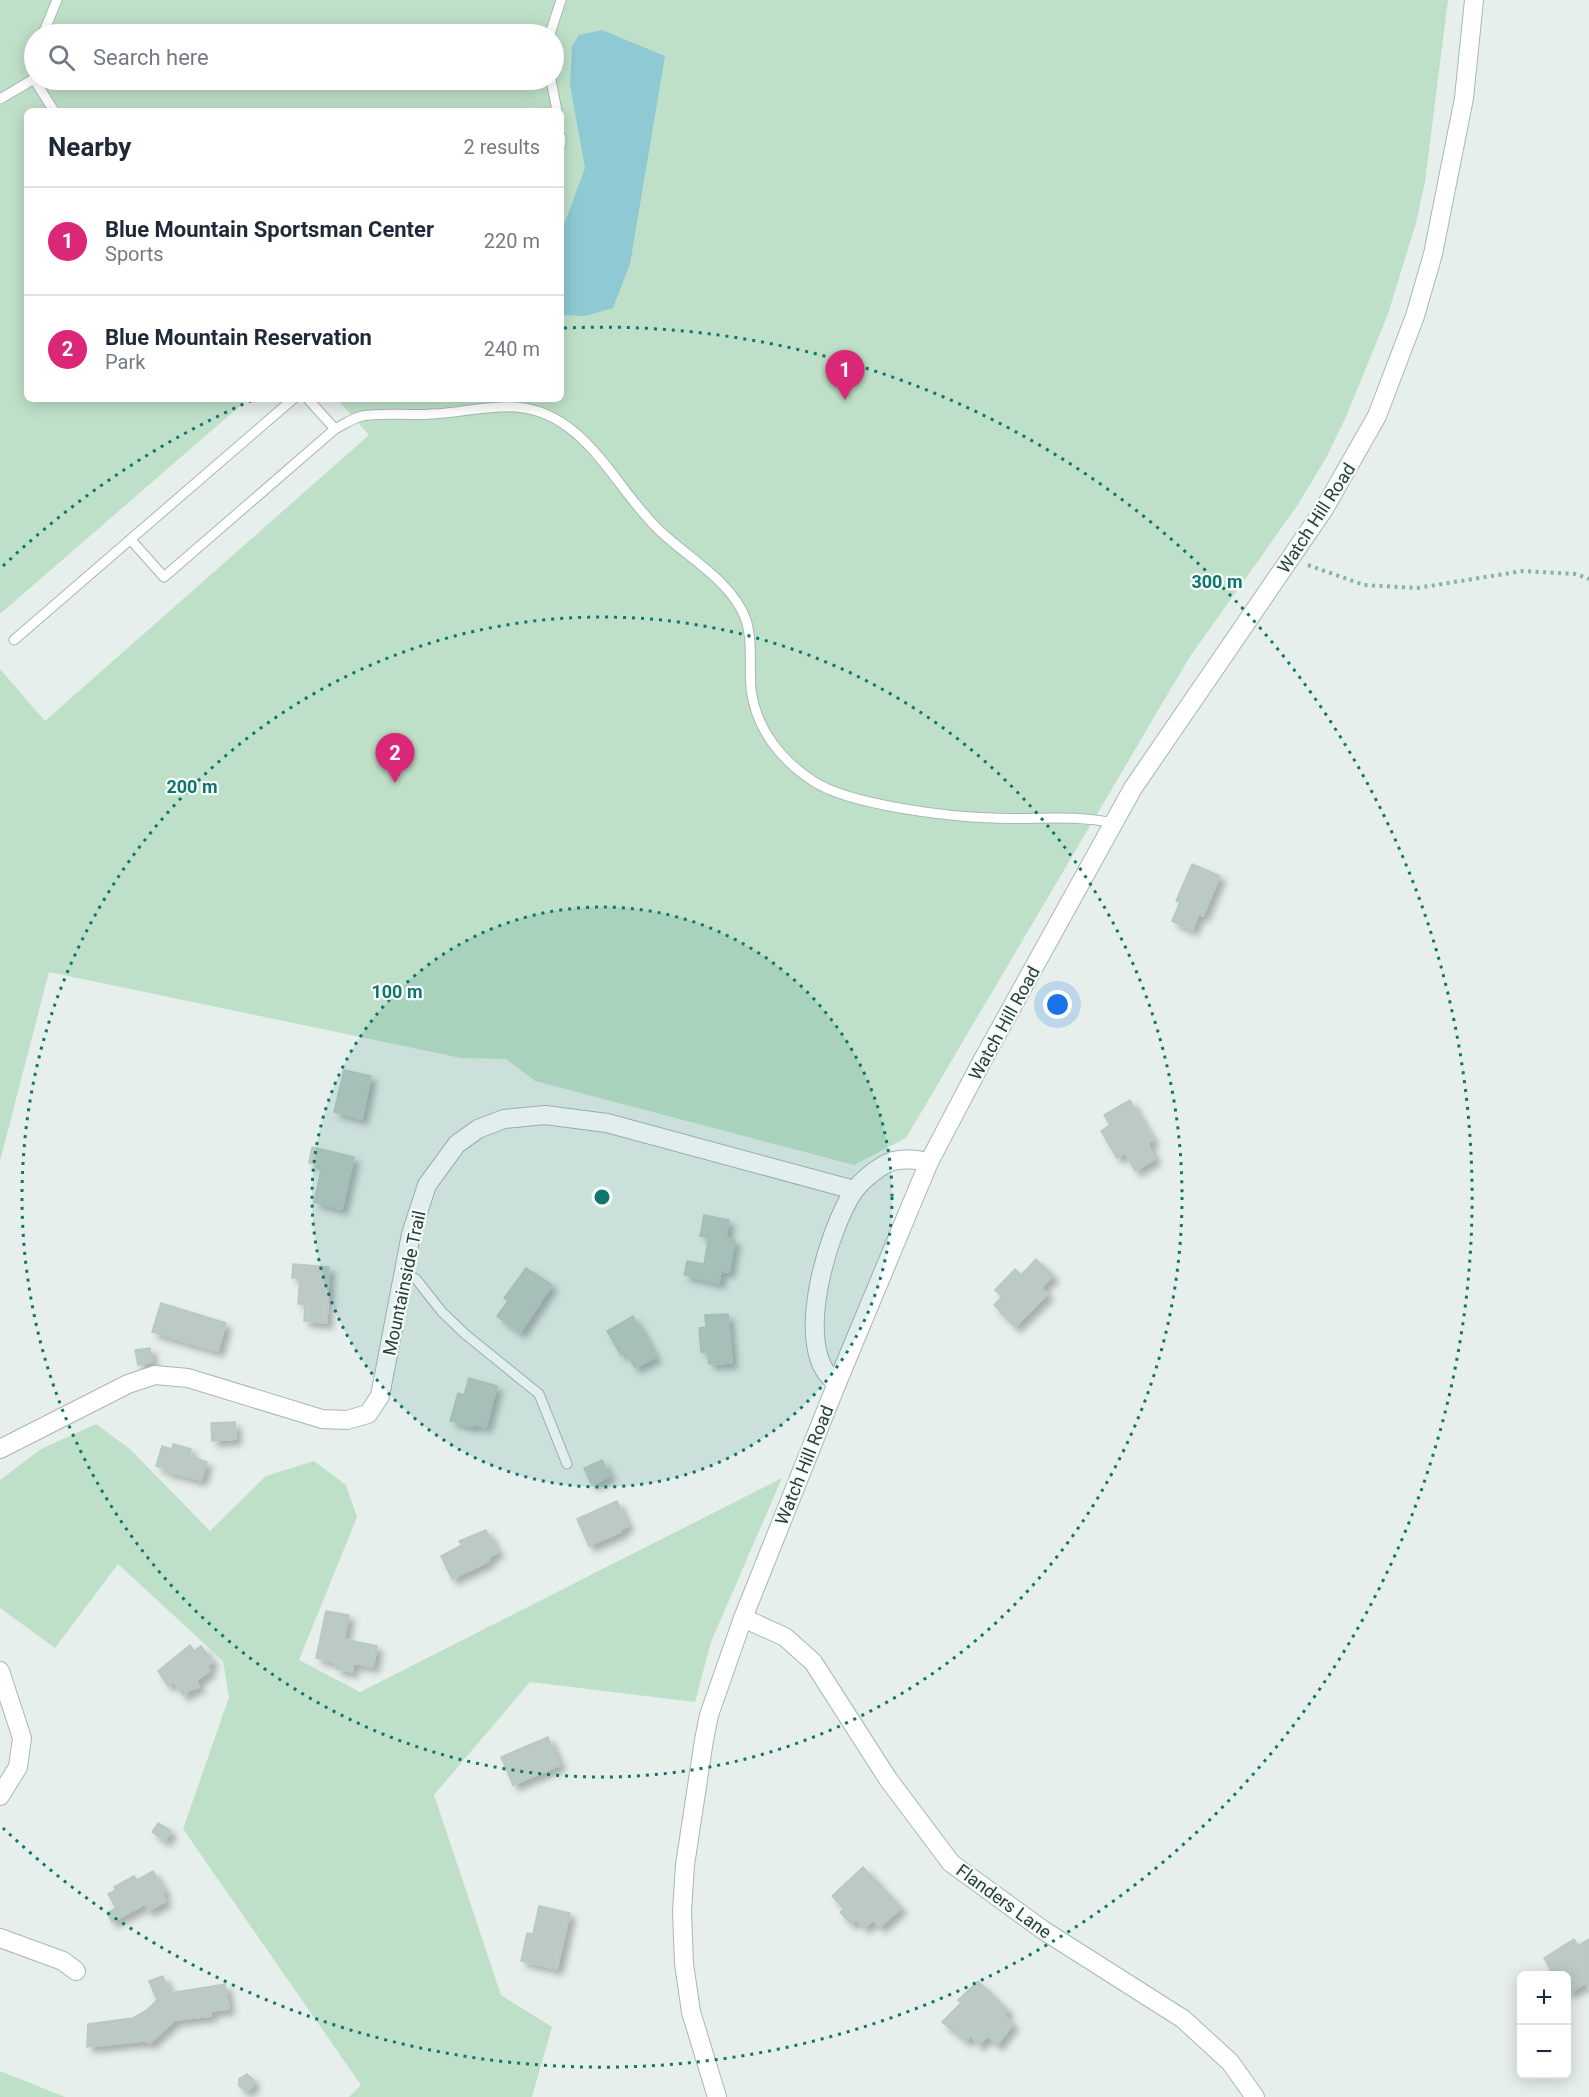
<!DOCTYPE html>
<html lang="en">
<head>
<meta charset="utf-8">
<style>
  body { margin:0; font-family:Roboto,sans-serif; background:#f6f6f7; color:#1f2937 }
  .controls { position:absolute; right:18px; bottom:18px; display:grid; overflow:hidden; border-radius:9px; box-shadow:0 3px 15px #0003 }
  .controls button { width:54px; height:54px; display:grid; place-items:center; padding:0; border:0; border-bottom:2px solid #e0e1e3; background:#fff; color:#1f2937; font:30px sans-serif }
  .you { position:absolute; left:1058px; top:1005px; width:21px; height:21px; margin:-15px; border:4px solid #fff; border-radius:50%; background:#1a73e8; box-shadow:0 0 0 9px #1a73e833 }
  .badge { display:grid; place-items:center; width:39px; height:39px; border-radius:50%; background:#db2777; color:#fff; font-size:20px; font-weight:700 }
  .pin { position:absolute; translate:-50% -50px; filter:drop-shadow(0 2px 3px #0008) }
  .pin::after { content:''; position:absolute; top:32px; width:21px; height:18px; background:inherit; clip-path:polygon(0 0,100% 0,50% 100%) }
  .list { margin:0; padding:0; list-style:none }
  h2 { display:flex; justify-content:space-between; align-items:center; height:78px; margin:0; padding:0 24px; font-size:26px }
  h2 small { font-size:20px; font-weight:400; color:#747a83 }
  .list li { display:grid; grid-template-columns:39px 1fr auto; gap:18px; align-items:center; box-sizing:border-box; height:108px; padding:0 24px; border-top:2px solid #e0e1e3 }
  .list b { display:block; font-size:22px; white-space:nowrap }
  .list p { margin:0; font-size:20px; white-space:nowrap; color:#747a83 }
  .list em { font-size:20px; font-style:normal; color:#747a83 }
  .icon { flex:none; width:33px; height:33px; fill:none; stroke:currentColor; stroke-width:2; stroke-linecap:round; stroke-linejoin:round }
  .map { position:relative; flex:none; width:1589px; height:2097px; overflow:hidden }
  .search { position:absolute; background:#fff; box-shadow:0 3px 15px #0003; left:24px; top:24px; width:540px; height:66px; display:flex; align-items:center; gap:15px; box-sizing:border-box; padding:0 21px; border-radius:33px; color:#747a83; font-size:22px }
  .panel { position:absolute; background:#fff; box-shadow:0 3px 15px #0003; left:24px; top:108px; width:540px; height:294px; border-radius:9px }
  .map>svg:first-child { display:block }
  .green { fill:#bfe0c8; fill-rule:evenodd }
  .water { fill:#8ec9d4 }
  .building { fill:#bbcac4; stroke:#b8c9c2; stroke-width:1.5; filter:url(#shadow) }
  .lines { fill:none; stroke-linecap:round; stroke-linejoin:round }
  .service-casing { stroke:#a8b8b2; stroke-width:11 }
  .minor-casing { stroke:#a8b8b2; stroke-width:20 }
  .tertiary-casing { stroke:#a8b8b2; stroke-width:20 }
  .path { stroke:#86b3a5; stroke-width:4; stroke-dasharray:3 4.5; stroke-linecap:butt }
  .service { stroke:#fff; stroke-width:9 }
  .minor { stroke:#fff; stroke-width:18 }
  .tertiary { stroke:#fff; stroke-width:18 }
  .ring { fill:none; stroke:#0f766e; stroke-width:3; stroke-dasharray:3 6 }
  .labels { text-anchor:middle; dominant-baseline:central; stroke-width:4.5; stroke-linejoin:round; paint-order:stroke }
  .street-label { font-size:18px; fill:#24423a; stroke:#f7fbf9 }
  .centre { fill:#0f766e; stroke:#f7fbf9; stroke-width:3 }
  .ring-label { font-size:18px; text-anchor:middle; font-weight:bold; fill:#0f766e; stroke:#f7fbf9; stroke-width:4.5; stroke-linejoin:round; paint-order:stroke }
</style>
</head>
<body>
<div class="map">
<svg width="1589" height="2097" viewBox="0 0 1589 2097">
  <defs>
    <filter id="shadow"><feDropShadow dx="5.5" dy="5.5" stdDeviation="3" flood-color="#0004"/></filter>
  </defs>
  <rect width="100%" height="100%" fill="#e6efeb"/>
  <g class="green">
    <path d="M0,0H1448L1425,182L1416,223L1388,314L1346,417L1326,458L1297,506L1189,658L906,1138L854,1165L535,1081L506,1059L461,1058L49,972L0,1161V669L45,721L369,435L337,399H561V111H27V399H248L0,614ZM34,34H554V80H34Z"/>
    <polygon points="96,1424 130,1449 210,1531 266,1476 314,1461 346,1485 357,1517 299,1660 360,1692 782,1478 711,1642 695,1702 530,1682 434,1795 501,1995 552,2027 532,2097 349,2097 361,2085 183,1829 229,1697 223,1661 118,1564 55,1648 0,1608 0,1480 41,1449"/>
    <polygon points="0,2071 65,2097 0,2097"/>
  </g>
  <polygon class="water" points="602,30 665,56 630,264 613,308 585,316 561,315 561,233 585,168 570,85 572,46 579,35"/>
  <g class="building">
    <polygon points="1192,864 1220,876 1203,916 1199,914 1192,930 1172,921 1180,902 1176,901"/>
    <polygon points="344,1070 371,1076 362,1119 334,1112"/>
    <polygon points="1130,1100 1153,1140 1148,1143 1155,1159 1135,1171 1125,1153 1117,1158 1101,1131 1110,1125 1104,1115"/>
    <polygon points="312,1147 354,1157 342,1209 314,1202 322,1166 309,1163"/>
    <polygon points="704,1215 729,1220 726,1238 735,1240 729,1272 721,1271 719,1283 684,1275 687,1261 704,1264 709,1237 700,1236"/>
    <polygon points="1036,1259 1053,1276 1041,1288 1048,1294 1015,1327 994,1305 1002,1297 995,1290 1015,1269 1021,1275"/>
    <polygon points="293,1264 329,1267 327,1323 304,1321 305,1304 298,1304 300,1278 292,1278"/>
    <polygon points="526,1268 552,1285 520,1333 497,1316 508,1301 504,1298"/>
    <polygon points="161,1303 226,1323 218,1351 152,1332"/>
    <polygon points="728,1314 732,1363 709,1364 708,1352 701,1352 699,1328 706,1327 705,1315"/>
    <polygon points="633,1316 656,1357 635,1368 626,1352 621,1355 607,1331"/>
    <polygon points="150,1348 152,1362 138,1365 135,1350"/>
    <polygon points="469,1378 497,1386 486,1427 473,1424 472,1427 450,1421 458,1393 464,1395"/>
    <polygon points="235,1422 236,1439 212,1441 211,1423"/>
    <polygon points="173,1444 191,1449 189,1456 207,1462 201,1480 165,1471 166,1469 156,1466 162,1446 172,1449"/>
    <polygon points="602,1460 610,1476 592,1485 584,1468"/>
    <polygon points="617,1501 628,1526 620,1530 621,1532 589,1546 577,1519"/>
    <polygon points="486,1530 498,1552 488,1558 489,1561 452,1579 441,1556 462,1545 459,1541"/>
    <polygon points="326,1611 349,1615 344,1639 377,1646 373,1667 354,1663 352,1672 336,1669 337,1663 316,1658"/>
    <polygon points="190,1645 194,1651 201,1646 213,1662 207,1666 210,1671 197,1680 199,1687 188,1691 184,1696 174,1682 168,1686 158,1671"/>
    <polygon points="548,1737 560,1765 513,1785 501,1757"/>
    <polygon points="158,1823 171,1831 165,1841 152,1832"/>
    <polygon points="863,1867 901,1908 880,1927 873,1920 864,1928 856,1919 851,1924 840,1912 844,1909 832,1896"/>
    <polygon points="153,1871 165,1892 162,1894 166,1901 148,1911 145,1904 112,1922 107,1913 116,1908 108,1894 116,1890 114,1887 134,1876 137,1880"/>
    <polygon points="539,1906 570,1913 557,1969 521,1961 527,1933 533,1934"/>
    <polygon points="1574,1939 1578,1946 1589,1939 1589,1989 1585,1983 1571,1992 1570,1990 1566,1992 1566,1976 1542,1976 1551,1970 1544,1958"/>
    <polygon points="163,1976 170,1993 225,1984 229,2009 211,2011 211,2016 175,2020 150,2043 144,2041 87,2047 88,2024 133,2018 147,2010 157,2000 149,1981"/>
    <polygon points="978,1981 1008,2011 1004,2015 1013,2024 997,2045 988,2036 979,2045 971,2036 966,2041 942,2022 961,2003 958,2000"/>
    <polygon points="247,2074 253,2079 253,2086 246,2091 239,2086 239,2079"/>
  </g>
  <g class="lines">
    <g class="service-casing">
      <g id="service">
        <polyline points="43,34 57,0"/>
        <polyline points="550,34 561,0"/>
        <polyline points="34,79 54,111"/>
        <polyline points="551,80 557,111"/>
        <polyline points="0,99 34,79 34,74"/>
        <polyline points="561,137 561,144"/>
        <path d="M308,399L335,429C343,425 353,418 362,416C384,412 409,416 432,414C460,413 488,405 516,407C586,412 615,489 660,531C687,557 733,582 746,620C753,642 749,666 751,689C756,729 781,760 813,781C849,805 950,817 993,818C1033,820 1074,814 1113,823"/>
        <polyline points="131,540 164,577 335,429"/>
        <polyline points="14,640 293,399"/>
        <polyline points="404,1273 416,1279 442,1312 465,1334 539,1394 567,1464"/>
      </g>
    </g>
    <g class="minor-casing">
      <g id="minor">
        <path d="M837,1383C790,1353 828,1229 854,1191C862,1180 880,1165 893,1161C906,1158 917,1160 929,1162"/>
        <polyline points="0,1449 128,1384 155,1375 188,1378 322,1419 347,1420 368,1414 380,1396 411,1234 427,1185 457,1144 478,1129 504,1119 545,1115 607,1123 854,1190"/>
        <polyline points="743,1618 785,1637 813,1662 888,1779 951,1863 1043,1930 1183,2019 1230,2062 1255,2097"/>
        <polyline points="0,1671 22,1738 18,1767 0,1796"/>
        <polyline points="0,1938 63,1961 76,1971"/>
      </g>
    </g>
    <g class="tertiary-casing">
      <polyline id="tertiary" points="717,2097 691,2012 684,1964 682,1911 685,1865 704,1740 709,1715 743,1618 837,1383 929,1162 981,1063 1133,788 1324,509 1377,416 1415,316 1433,254 1464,98 1474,0"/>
    </g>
    <polyline class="path" points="1308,565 1364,585 1417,588 1523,571 1576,574 1589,579"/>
    <use href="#service" class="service"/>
    <use href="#minor" class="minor"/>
    <use href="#tertiary" class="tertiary"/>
  </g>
  <circle cx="602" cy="1197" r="290" fill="#0f766e" fill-opacity=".12"/>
  <g class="ring">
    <circle cx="602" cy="1197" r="290"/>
    <circle cx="602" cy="1197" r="580"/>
    <path d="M3 566A870 870 0 0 1 255 399M564 328A870 870 0 1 1 3 1828"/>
  </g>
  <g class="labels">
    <g class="street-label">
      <text transform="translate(1316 518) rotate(-57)">Watch Hill Road</text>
      <text transform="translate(1004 1023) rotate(-61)">Watch Hill Road</text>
      <text transform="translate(404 1283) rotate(-78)">Mountainside Trail</text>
      <text transform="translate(804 1465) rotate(-68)">Watch Hill Road</text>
      <text transform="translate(1004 1901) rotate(36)">Flanders Lane</text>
    </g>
  </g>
  <circle cx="602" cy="1197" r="9" class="centre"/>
  <g class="ring-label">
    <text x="1217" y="588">300 m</text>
    <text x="192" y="793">200 m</text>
    <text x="397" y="998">100 m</text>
  </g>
</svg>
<div class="controls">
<button>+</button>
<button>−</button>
</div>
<div class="you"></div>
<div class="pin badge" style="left:845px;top:400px">1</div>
<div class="pin badge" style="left:395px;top:783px">2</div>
<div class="search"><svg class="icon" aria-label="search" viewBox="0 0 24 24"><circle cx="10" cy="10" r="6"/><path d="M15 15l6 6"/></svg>Search here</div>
<section class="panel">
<h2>Nearby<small>2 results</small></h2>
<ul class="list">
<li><span class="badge">1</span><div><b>Blue Mountain Sportsman Center</b><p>Sports</p></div><em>220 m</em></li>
<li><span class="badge">2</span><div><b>Blue Mountain Reservation</b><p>Park</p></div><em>240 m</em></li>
</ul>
</section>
</div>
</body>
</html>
